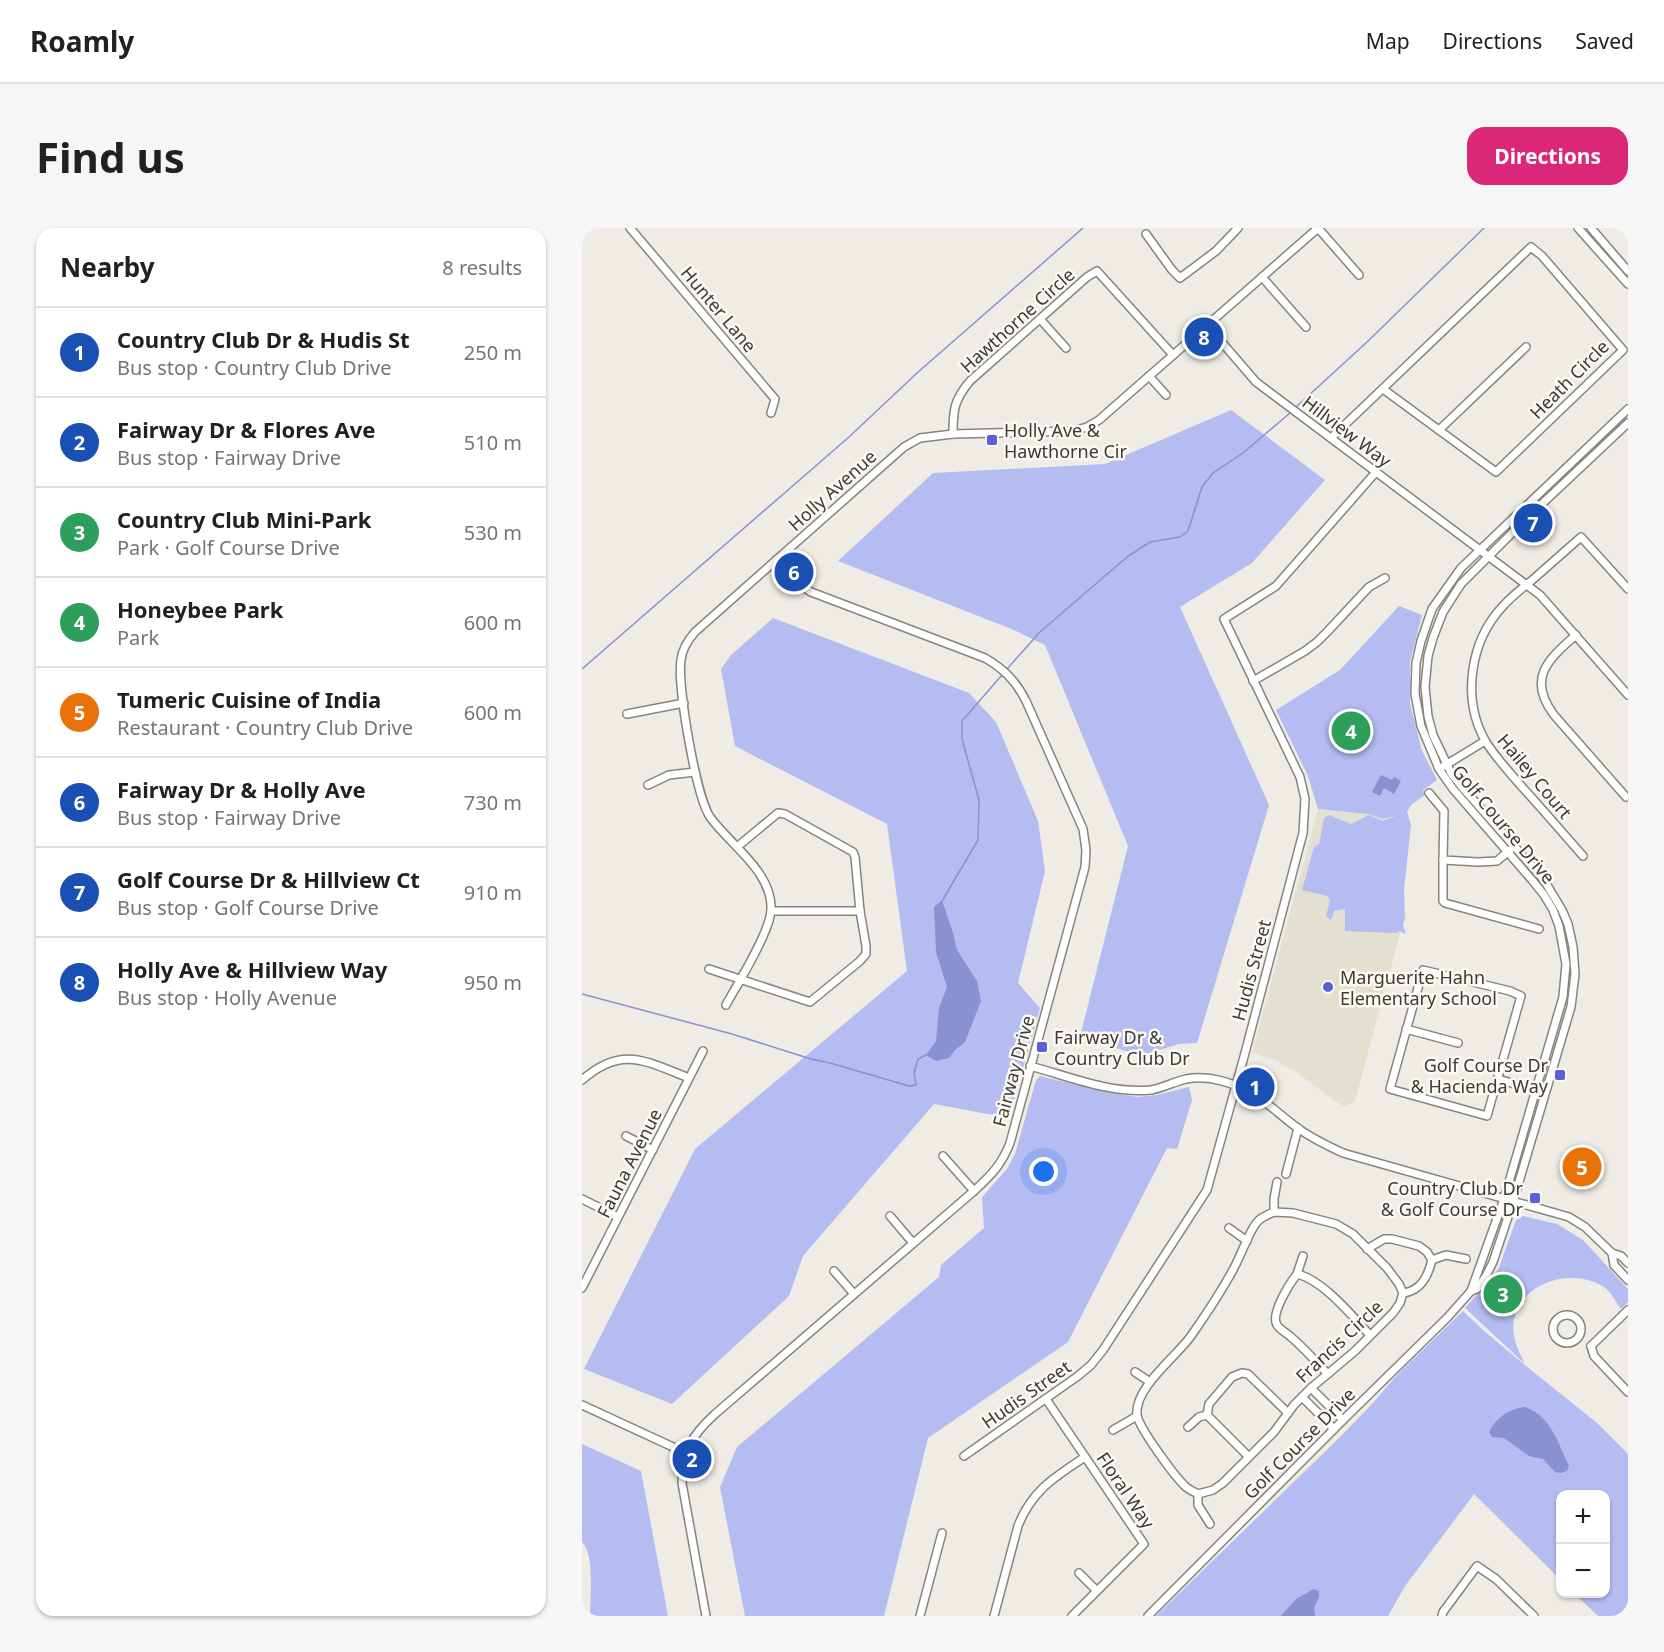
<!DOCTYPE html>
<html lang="en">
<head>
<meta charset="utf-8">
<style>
  body { margin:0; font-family:"Noto Sans",sans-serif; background:#f6f6f6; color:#202124 }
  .controls { position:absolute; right:18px; bottom:18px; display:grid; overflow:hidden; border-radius:12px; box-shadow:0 2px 4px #0004 }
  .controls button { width:54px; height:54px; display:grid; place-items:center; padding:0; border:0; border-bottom:2px solid #e0e0e0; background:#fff; color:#202124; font:30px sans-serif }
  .you { position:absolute; left:462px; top:944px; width:21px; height:21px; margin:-15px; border:4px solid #fff; border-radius:50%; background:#1a73e8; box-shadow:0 0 0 9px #1a73e833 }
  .badge { display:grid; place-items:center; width:39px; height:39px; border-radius:50%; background:#db2777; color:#fff; font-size:20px; font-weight:700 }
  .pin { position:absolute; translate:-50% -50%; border:3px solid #fff; box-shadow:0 2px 6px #0006 }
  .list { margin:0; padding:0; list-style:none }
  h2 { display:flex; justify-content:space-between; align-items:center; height:78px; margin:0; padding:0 24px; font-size:26px }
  h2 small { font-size:20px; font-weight:400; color:#757577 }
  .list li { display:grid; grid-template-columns:39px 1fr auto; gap:18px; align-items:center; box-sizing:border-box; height:90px; padding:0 24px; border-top:2px solid #e0e0e0 }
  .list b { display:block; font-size:22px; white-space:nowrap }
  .list p { margin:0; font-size:20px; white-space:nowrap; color:#757577 }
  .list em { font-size:20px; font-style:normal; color:#757577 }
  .map { position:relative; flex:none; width:1046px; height:1388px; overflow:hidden; border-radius:18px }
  header { display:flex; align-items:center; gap:36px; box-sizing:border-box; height:84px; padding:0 30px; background:#fff; border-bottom:2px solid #e0e0e0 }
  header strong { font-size:28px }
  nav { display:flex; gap:33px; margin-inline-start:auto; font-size:21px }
  .intro { display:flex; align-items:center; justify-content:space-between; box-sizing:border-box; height:144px; padding:0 36px }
  h1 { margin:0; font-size:42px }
  .button { padding:15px 27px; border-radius:18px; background:#db2777; color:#fff; font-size:21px; font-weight:700 }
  main { display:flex; gap:36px; padding:0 36px }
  aside { flex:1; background:#fff; border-radius:18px; box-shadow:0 2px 4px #0004 }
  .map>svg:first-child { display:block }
  .built { fill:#e3e0d1 }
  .green { fill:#b4bcf2 }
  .water { fill:#8991d1 }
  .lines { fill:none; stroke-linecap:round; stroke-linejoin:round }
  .stream { stroke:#8991d1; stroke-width:1.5 }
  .minor-casing { stroke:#86847d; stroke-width:10 }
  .minor { stroke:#fff; stroke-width:7 }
  .poi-dot { fill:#5d5fd7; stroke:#fbf9f1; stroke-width:2 }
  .labels { text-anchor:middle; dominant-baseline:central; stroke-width:5; stroke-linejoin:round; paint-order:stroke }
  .street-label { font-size:18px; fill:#3b3a37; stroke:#fbf9f1 }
  .poi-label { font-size:18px; fill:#3b3a37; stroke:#fbf9f1; text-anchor:start }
</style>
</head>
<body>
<header>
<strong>Roamly</strong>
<nav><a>Map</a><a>Directions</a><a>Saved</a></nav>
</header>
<div class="intro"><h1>Find us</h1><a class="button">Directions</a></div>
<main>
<aside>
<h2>Nearby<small>8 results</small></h2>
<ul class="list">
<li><span class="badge" style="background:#1a4fb4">1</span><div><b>Country Club Dr &amp; Hudis St</b><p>Bus stop · Country Club Drive</p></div><em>250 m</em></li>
<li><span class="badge" style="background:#1a4fb4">2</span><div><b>Fairway Dr &amp; Flores Ave</b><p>Bus stop · Fairway Drive</p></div><em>510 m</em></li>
<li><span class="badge" style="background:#2e9e5b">3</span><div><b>Country Club Mini-Park</b><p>Park · Golf Course Drive</p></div><em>530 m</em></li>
<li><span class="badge" style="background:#2e9e5b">4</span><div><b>Honeybee Park</b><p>Park</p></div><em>600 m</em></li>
<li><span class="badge" style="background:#e8710a">5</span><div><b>Tumeric Cuisine of India</b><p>Restaurant · Country Club Drive</p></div><em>600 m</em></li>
<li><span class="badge" style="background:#1a4fb4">6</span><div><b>Fairway Dr &amp; Holly Ave</b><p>Bus stop · Fairway Drive</p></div><em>730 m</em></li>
<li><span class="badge" style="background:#1a4fb4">7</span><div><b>Golf Course Dr &amp; Hillview Ct</b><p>Bus stop · Golf Course Drive</p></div><em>910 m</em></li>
<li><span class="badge" style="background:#1a4fb4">8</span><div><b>Holly Ave &amp; Hillview Way</b><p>Bus stop · Holly Avenue</p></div><em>950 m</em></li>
</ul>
</aside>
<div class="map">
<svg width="1046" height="1388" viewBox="0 0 1046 1388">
  <rect width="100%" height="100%" fill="#eeece4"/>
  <polygon class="built" points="736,581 786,586 801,591 817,585 819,702 773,873 763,879 750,871 717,846 693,832 670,825"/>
  <g class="green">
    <polygon points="649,182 743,252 670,335 598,379 687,577 615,815 597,816 564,826 547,824 498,809 546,618 463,417 432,402 256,333 351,245 523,236"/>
    <polygon points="817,378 840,387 828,434 828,476 840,523 855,552 841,562 843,567 829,577 825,584 829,597 822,662 823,690 821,697 824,706 817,703 815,705 763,703 763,681 752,683 749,692 744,688 748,672 745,668 720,662 732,619 737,616 742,590 747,587 769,596 787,587 801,593 815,587 801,591 786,586 736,581 726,548 694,482 758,442"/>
    <polygon points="191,390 387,465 414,494 456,593 463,643 436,755 458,780 427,890 352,876 221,1028 207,1068 90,1176 2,1141 113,921 325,743 305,596 153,518 139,441 149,427"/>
    <polygon points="458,848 519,863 556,869 575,867 607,859 610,872 595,921 585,920 486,1114 346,1210 302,1388 163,1388 138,1259 155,1219 357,1049 359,1037 402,1000 400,969 425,941 433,926 454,852"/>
    <path d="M941,988L975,996L1001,1012L1046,1061V1074L1039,1081C1034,1074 1029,1064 1022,1059C991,1039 939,1053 932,1092C929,1108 936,1122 943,1136L883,1080L916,1042L934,992Z"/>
    <polygon points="881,1083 901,1102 944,1138 1015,1195 1046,1226 1046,1388 1016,1388 993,1366 1023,1366 1023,1266 978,1266 978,1351 892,1266 823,1358 806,1388 574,1388 757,1210 791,1175 815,1147"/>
    <path d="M0,1216L59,1243L86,1388H8C8,1371 13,1326 0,1314Z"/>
  </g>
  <g class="water">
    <polygon points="799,547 810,552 812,549 819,553 812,566 802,560 798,568 790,564"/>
    <polygon points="360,672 371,705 375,722 395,753 399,773 383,814 373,822 367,830 354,833 344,827 354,813 357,780 365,759 354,724 352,679"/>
    <path d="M943,1179C969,1188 976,1215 987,1238L985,1243L979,1245L973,1244L961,1231L947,1228L922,1210L910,1209L907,1204C914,1190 926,1181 943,1179Z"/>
    <polygon points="732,1361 737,1363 737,1369 732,1380 733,1388 699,1388 714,1371"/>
  </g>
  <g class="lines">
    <g class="stream">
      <polyline points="714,179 785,114 902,0"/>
      <polyline points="0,441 267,209 335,145 501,0"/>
      <polyline points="425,441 458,404 545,329 568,314 598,309 606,303 620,259 631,245 661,225 708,185"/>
      <polyline points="360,673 396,612 397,572 380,511 380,493 420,447"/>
      <polyline points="0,766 150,806 229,831 248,835 327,858 334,857 332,845 336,831 344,827"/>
    </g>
    <g class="minor-casing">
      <g id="minor">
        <polyline points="48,0 193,171 189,185"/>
        <polyline points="736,0 777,47"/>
        <polyline points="996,0 1046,56"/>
        <polyline points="1009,0 1046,43"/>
        <polyline points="564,6 590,42 598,50 634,23 656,0"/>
        <polyline points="680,49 724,99"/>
        <polyline points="458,91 484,120"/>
        <polyline points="625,97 674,154 958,367 1046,467"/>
        <polyline points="567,148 584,167"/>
        <polyline points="857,202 944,119"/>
        <path d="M371,206C371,182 372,172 388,153L505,49L515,43L591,127"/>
        <polyline points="749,210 949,19 960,28 1041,122 914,244 801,161"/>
        <path d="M994,407C965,432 945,451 972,487L1044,569"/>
        <polyline points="671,453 723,423 735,414 745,404 787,359 803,350"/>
        <polyline points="45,486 102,475"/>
        <polyline points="862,538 903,513"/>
        <polyline points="66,557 87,547 113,544"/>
        <polyline points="847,565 862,583 861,632 896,634 915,633 928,622"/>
        <path d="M1001,628C981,605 961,582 941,560C928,545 914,530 904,514C879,471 888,413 921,378C929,369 939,361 948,354C965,339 982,324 999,309L1046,361"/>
        <polyline points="861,632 861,673 863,675 957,701"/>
        <polyline points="189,683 278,683"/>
        <polyline points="127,741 228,774 278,733 284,726 284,718 278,683 273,629 271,624 203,586 196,585 155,619"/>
        <polygon points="841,742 928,763 939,768 905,888 808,861"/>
        <path d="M144,777C155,757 188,704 189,682C191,644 148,617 128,589C114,568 95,457 99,432C100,421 106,412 113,404L322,219L338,210L371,206L491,203L505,199L517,192L736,0"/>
        <polyline points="824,801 876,815"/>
        <path d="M448,838C486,848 528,866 569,862C580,860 592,854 604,851C615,849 629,850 640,853C677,863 688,880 717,901C731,911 746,918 761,925L987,989L1003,999L1030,1025L1039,1028L1046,1035"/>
        <polyline points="916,851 953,862"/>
        <path d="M0,852C40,817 63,833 107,850"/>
        <polyline points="44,908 71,922"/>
        <polyline points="361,928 392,963"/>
        <polyline points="704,946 716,900"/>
        <polyline points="0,971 36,989"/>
        <path d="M692,984L711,985L754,996L771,1006L805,1040L817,1056L821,1065L818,1075L811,1085L773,1123L729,1160L712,1177L692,1204L641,1255L631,1262L616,1266C612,1264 608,1262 604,1259C593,1249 557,1200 555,1187C552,1160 594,1129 609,1108C625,1085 640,1063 653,1038C659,1027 668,1001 676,993C680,989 687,986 692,984Z"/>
        <polyline points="692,984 692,971 695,954"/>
        <polyline points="308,988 331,1015"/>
        <polyline points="647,1000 665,1013"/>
        <path d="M785,1021L802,1011H810L837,1018L845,1024L850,1032C846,1048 839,1063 821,1065"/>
        <polyline points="1030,1025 1032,1037 1046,1052"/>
        <polyline points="850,1032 864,1027 884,1031"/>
        <polyline points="252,1043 272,1066"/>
        <polyline points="715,1046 721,1028"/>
        <polyline points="0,1060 121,823"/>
        <polyline points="889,1063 922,971 981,769 984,736 977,698 971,682 962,667 950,652 871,561 857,541 839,498 833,466 834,435 839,413 850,381 879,340 1046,181"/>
        <circle cx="985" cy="1101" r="14"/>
        <polyline points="1009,1118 1012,1128 1046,1164"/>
        <polyline points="1009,1118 1046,1082"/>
        <polyline points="553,1144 568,1154"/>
        <path d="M746,1146C734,1134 722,1120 709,1109C705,1105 698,1102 695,1097C688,1086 708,1055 715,1046C741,1052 770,1088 788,1107"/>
        <polyline points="729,1160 761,1192"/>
        <polyline points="720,1169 752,1201"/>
        <polyline points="464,1171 562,1316 490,1388"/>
        <polyline points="0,1177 104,1225"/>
        <polyline points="625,1187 627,1176 650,1149 660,1145 666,1146 706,1185"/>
        <polyline points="625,1187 666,1228"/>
        <polyline points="606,1199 617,1189 625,1187"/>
        <polyline points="531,1202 555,1188"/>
        <polyline points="382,1228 496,1148 509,1137 521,1122 625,962 663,825 721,605 723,571 718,549 642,391 694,358 794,244"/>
        <polyline points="616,1266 616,1277 628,1296"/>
        <polyline points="497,1345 514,1362"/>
        <path d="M124,1388L100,1255C101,1222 109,1208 133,1186L392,963C409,947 419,938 428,915L503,639L504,622L501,601L444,473C434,453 422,441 403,430L229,364L214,354L194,332"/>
        <polyline points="338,1388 360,1305"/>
        <path d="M412,1388L436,1298C450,1262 473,1249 503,1229"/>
        <polyline points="566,1388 761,1192 865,1090 889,1063 895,1061 904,1048 911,1034 931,974 989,779 993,746 991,719 986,696 980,682 962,652 880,559 869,545 851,507 846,488 843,459 846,428 851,410 861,384 879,356 946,289 1046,195"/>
        <polyline points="860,1388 861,1384 895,1338 914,1351 952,1388"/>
      </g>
    </g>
    <use href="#minor" class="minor"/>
  </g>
  <g class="poi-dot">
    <rect x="404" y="206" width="12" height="12" rx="3"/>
    <circle cx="746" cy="759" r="6"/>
    <rect x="454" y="813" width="12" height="12" rx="3"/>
    <rect x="972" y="841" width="12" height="12" rx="3"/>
    <rect x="947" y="964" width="12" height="12" rx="3"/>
  </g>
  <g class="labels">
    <g class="street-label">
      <text transform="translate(137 81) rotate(50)">Hunter Lane</text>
      <text transform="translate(435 92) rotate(-42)">Hawthorne Circle</text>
      <text transform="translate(987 151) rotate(-45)">Heath Circle</text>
      <text transform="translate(765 203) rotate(37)">Hillview Way</text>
      <text transform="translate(250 262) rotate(-42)">Holly Avenue</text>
      <text transform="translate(953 548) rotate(50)">Hailey Court</text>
      <text transform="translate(922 596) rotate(50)">Golf Course Drive</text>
      <text transform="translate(669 742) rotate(-75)">Hudis Street</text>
      <text transform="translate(431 843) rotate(-75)">Fairway Drive</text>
      <text transform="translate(47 935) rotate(-63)">Fauna Avenue</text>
      <text transform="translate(757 1113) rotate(-43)">Francis Circle</text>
      <text transform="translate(444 1166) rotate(-35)">Hudis Street</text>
      <text transform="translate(717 1215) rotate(-45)">Golf Course Drive</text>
      <text transform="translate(544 1262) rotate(56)">Floral Way</text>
    </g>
    <g class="poi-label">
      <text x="422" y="202">Holly Ave &amp;<tspan x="422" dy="21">Hawthorne Cir</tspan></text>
      <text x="758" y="749">Marguerite Hahn<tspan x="758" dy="21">Elementary School</tspan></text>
      <text x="472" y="809">Fairway Dr &amp;<tspan x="472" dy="21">Country Club Dr</tspan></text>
      <text x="966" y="837" text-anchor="end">Golf Course Dr<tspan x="966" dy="21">&amp; Hacienda Way</tspan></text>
      <text x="941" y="960" text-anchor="end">Country Club Dr<tspan x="941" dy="21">&amp; Golf Course Dr</tspan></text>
    </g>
  </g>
</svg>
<div class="controls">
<button>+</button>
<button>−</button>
</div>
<div class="you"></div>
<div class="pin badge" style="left:673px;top:859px;background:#1a4fb4">1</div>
<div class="pin badge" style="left:110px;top:1231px;background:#1a4fb4">2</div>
<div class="pin badge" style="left:921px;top:1066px;background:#2e9e5b">3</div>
<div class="pin badge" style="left:769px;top:503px;background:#2e9e5b">4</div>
<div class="pin badge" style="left:1000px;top:939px;background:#e8710a">5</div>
<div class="pin badge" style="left:212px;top:344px;background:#1a4fb4">6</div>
<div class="pin badge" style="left:951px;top:295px;background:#1a4fb4">7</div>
<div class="pin badge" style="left:622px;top:109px;background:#1a4fb4">8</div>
</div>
</main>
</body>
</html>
